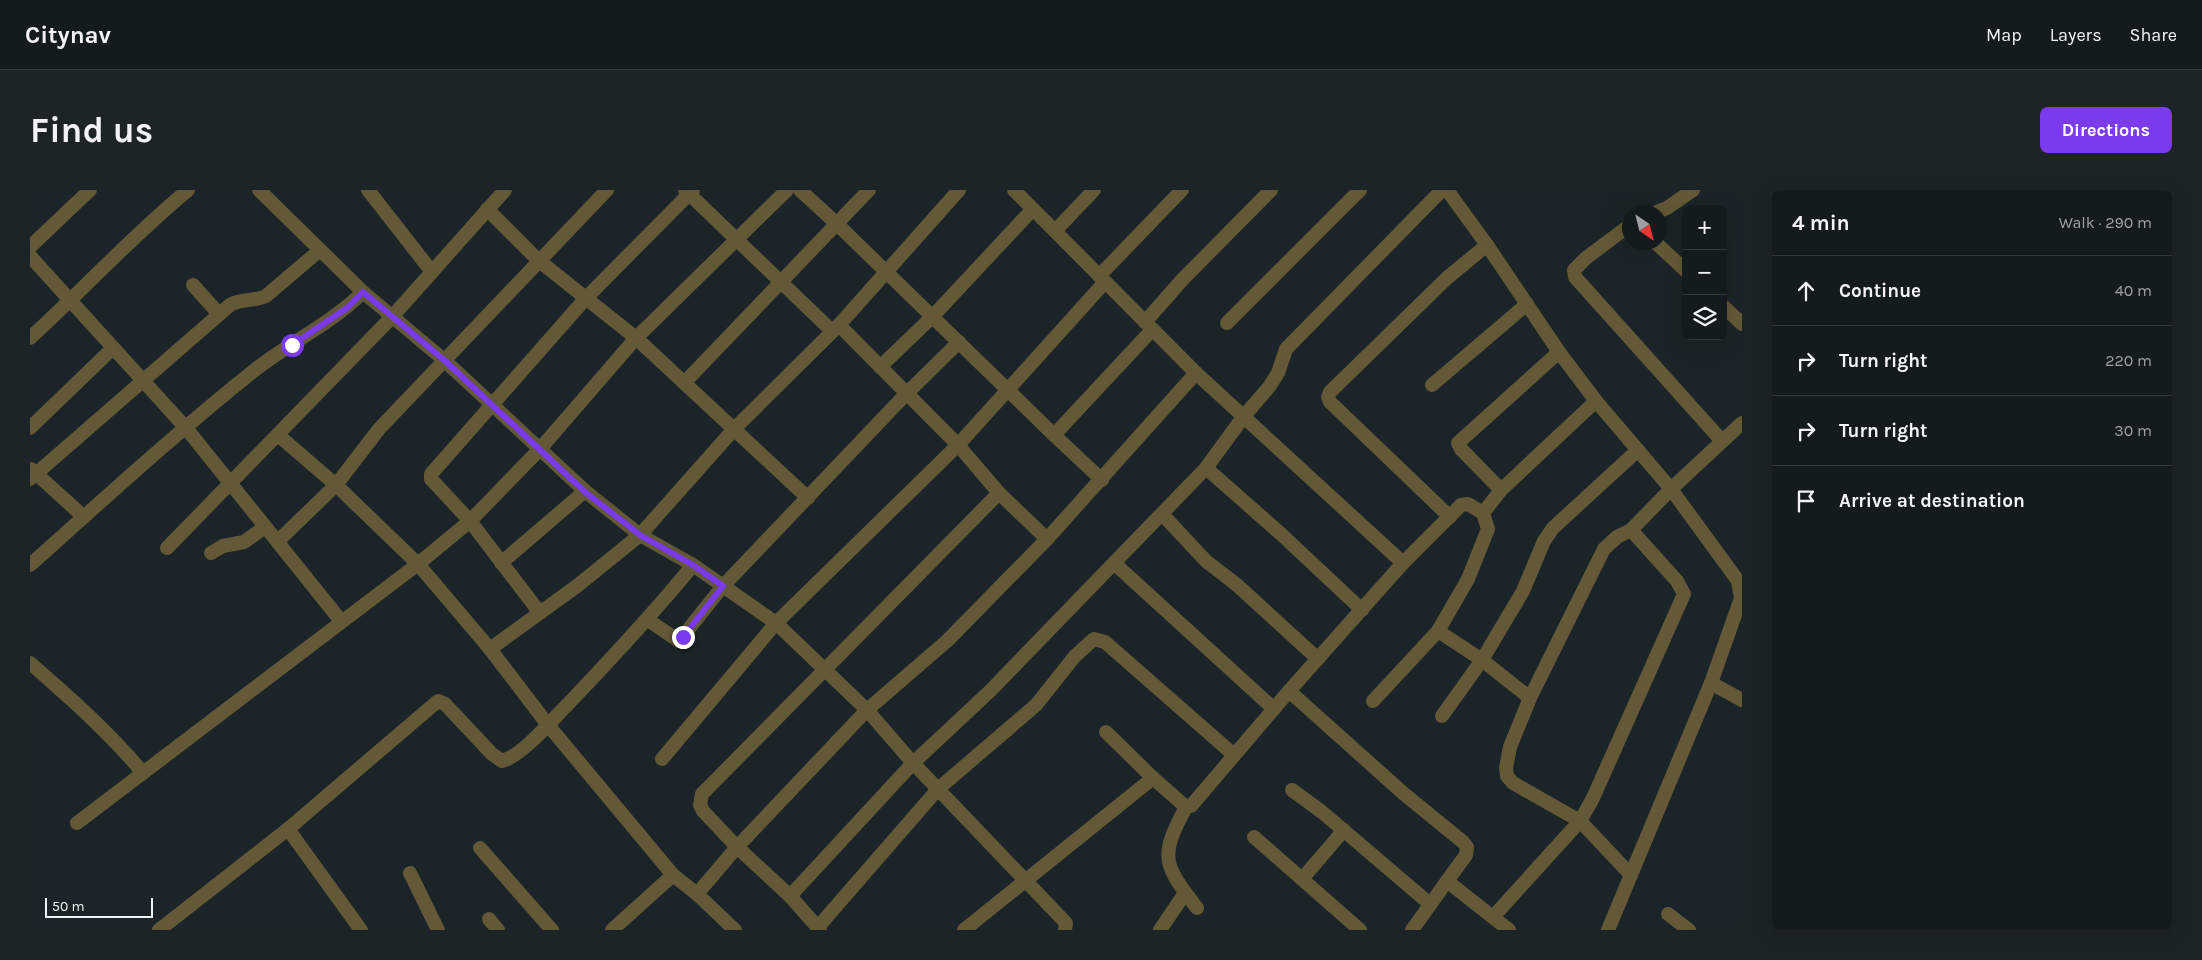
<!DOCTYPE html>
<html lang="en">
<head>
<meta charset="utf-8">
<style>
  body { margin:0; font-family:Karla,sans-serif; background:#1d2427; color:#f1f3f6 }
  .controls { position:absolute; right:15px; top:15px; display:grid; overflow:hidden; border-radius:8px; box-shadow:0 5px 20px #0002 }
  .controls button { width:45px; height:45px; display:grid; place-items:center; padding:0; border:0; border-bottom:1px solid #33393c; background:#141b1e; color:#f1f3f6; font:25px sans-serif }
  .compass { position:absolute; left:1592px; top:15px; width:45px; height:45px; border-radius:50%; background:#141b1e; box-shadow:0 5px 20px #0002; rotate:145deg }
  .scale { position:absolute; left:15px; bottom:12px; width:108px; box-sizing:border-box; padding-left:5px; border:2px solid #eef4f7; border-top:0; font-size:14px; line-height:18px; white-space:nowrap; color:#eef4f7; -webkit-text-stroke:4px #1b2428; paint-order:stroke }
  .stop { position:absolute; width:15px; height:15px; margin:-11px; border:4px solid #7c3aed; border-radius:50%; background:#fff }
  .stop.end { background:#7c3aed; border-color:#fff; box-shadow:0 1px 5px #0008 }
  .list { margin:0; padding:0; list-style:none }
  h2 { display:flex; justify-content:space-between; align-items:center; height:65px; margin:0; padding:0 20px; font-size:21px }
  h2 small { font-size:16px; font-weight:400; color:#9da1a4 }
  .list li { display:grid; grid-template-columns:32px 1fr auto; gap:15px; align-items:center; box-sizing:border-box; height:70px; padding:0 20px; border-top:1px solid #33393c }
  .list b { display:block; font-size:19px; white-space:nowrap }
  .list em { font-size:16px; font-style:normal; color:#9da1a4 }
  .icon { flex:none; width:28px; height:28px; fill:none; stroke:currentColor; stroke-width:2; stroke-linecap:round; stroke-linejoin:round }
  .map { position:relative; flex:none; width:1712px; height:740px; overflow:hidden; border-radius:8px }
  header { display:flex; align-items:center; gap:30px; box-sizing:border-box; height:70px; padding:0 25px; background:#141b1e; border-bottom:1px solid #33393c }
  header strong { font-size:24px }
  nav { display:flex; gap:28px; margin-inline-start:auto; font-size:18px }
  .intro { display:flex; align-items:center; justify-content:space-between; box-sizing:border-box; height:120px; padding:0 30px }
  h1 { margin:0; font-size:35px }
  .button { padding:12px 22px; border-radius:8px; background:#7c3aed; color:#fff; font-size:18px; font-weight:700 }
  main { display:flex; gap:30px; padding:0 30px }
  aside { flex:1; background:#141b1e; border-radius:8px; box-shadow:0 5px 20px #0002 }
  .map>svg:first-child { display:block }
  .lines { fill:none; stroke-linecap:round; stroke-linejoin:round }
  .minor { stroke:#635936; stroke-width:14 }
  .route { stroke:#7c3aed; stroke-width:6 }
</style>
</head>
<body>
<header>
<strong>Citynav</strong>
<nav><a>Map</a><a>Layers</a><a>Share</a></nav>
</header>
<div class="intro"><h1>Find us</h1><a class="button">Directions</a></div>
<main>
<div class="map">
<svg width="1712" height="740" viewBox="0 0 1712 740">
  <rect width="100%" height="100%" fill="#1b2428"/>
  <g class="lines">
    <g class="minor">
      <polyline points="229,0 333,102 414,170 555,301 610,345 663,375 746,433 837,520 883,573 1036,733 1035,740"/>
      <polyline points="338,0 402,82"/>
      <polyline points="655,0 802,141"/>
      <polyline points="770,0 807,34 1024,245 1072,290"/>
      <polyline points="984,0 1166,183 1373,373"/>
      <polyline points="1417,0 1457,55 1529,162 1566,211 1641,299 1708,391 1711,408 1681,493 1578,740"/>
      <polyline points="457,19 508,70 606,148 778,308"/>
      <polyline points="1627,22 1637,18 1663,0"/>
      <polyline points="1600,35 1556,68 1544,80 1545,87 1692,251"/>
      <polyline points="1025,41 1064,0"/>
      <polyline points="1625,52 1656,81"/>
      <polyline points="0,57 60,0"/>
      <polyline points="0,66 156,238 311,431"/>
      <polyline points="1069,86 1152,0"/>
      <polyline points="163,95 189,124"/>
      <polyline points="1693,116 1712,134"/>
      <polyline points="1115,132 1152,90 1241,0"/>
      <polyline points="1197,133 1330,0"/>
      <polyline points="809,135 928,255 969,303 1017,349"/>
      <path d="M0,148C54,99 102,46 158,0"/>
      <polyline points="850,177 902,127 1003,19"/>
      <polyline points="655,192 839,0"/>
      <polyline points="1402,195 1497,114"/>
      <polyline points="0,238 83,158"/>
      <polyline points="1024,245 1122,140"/>
      <polyline points="1176,278 1251,344 1332,420"/>
      <polyline points="1,279 54,327"/>
      <path d="M0,289L200,115C212,108 223,112 236,106L290,60"/>
      <polyline points="1471,300 1431,259 1428,253 1529,162"/>
      <polyline points="1132,324 1176,371 1207,395 1288,469"/>
      <polyline points="1420,327 1300,212 1298,207 1300,202 1417,88 1457,55"/>
      <polyline points="1601,340 1647,391 1654,404 1563,608 1550,631 1601,685"/>
      <polyline points="248,351 306,295 349,239 577,0"/>
      <polyline points="137,358 361,128 475,0"/>
      <polyline points="181,363 193,356 214,352 235,337"/>
      <polyline points="471,373 555,301"/>
      <polyline points="1084,373 1244,519"/>
      <path d="M0,375C74,309 148,241 226,179C261,152 302,133 333,102"/>
      <polyline points="510,423 440,331 401,289 401,284 556,108 663,0"/>
      <polyline points="618,430 649,451 693,396 876,204 929,152"/>
      <polyline points="1408,441 1452,470 1412,526"/>
      <polyline points="460,459 547,396 610,345 705,238 809,135 929,0"/>
      <path d="M0,473C40,508 79,542 113,583"/>
      <polyline points="1681,493 1712,510"/>
      <polyline points="1259,501 1373,603 1433,652 1437,657 1436,665 1417,691"/>
      <polyline points="1500,508 1452,470 1493,401 1514,351 1523,338 1608,260"/>
      <polyline points="1343,511 1408,441 1438,389 1458,339 1453,323 1471,300 1566,211"/>
      <polyline points="1076,542 1123,588"/>
      <polyline points="632,569 746,433 928,255 1075,92"/>
      <polyline points="1262,600 1292,622 1400,714"/>
      <path d="M1156,617C1129,667 1133,674 1167,718"/>
      <polyline points="47,633 388,374 306,295 248,245"/>
      <polyline points="258,639 331,740"/>
      <polyline points="1224,647 1330,740"/>
      <polyline points="450,658 522,740"/>
      <polyline points="380,683 408,740"/>
      <polyline points="643,685 518,535 460,459 388,374 440,331 510,259 606,148 757,0"/>
      <polyline points="1272,689 1314,640"/>
      <polyline points="667,704 705,740"/>
      <polyline points="760,706 883,573 960,501 1176,278 1214,226 1239,197 1248,183 1256,159 1412,0"/>
      <polyline points="1638,724 1659,740"/>
      <polyline points="1463,727 1550,631 1483,593 1477,586 1476,578 1480,557 1500,508 1574,359 1587,347 1601,340 1641,299 1712,233"/>
      <polyline points="459,729 468,740"/>
      <polyline points="788,737 908,599 1006,515 1045,466 1064,449 1075,452 1204,565"/>
      <path d="M129,740L258,639L408,511L415,514L462,564L472,571C492,566 522,530 538,514C581,469 623,424 663,375"/>
      <polyline points="582,740 643,685 667,704 707,657 837,520 918,450 1017,349 1166,183"/>
      <polyline points="790,740 760,706 707,657 673,621 670,615 672,604 969,303"/>
      <polyline points="934,740 1123,588 1156,617 1161,616 1259,501 1373,373 1431,315 1438,314 1453,323"/>
      <polyline points="1130,740 1155,703"/>
      <polyline points="1382,740 1417,691 1479,740"/>
    </g>
  </g>
  <g class="lines">
    <polyline class="route" points="262,155 317,118 333,102 414,170 555,302 610,345 663,375 693,396 653,447"/>
  </g>
</svg>
<div class="controls">
<button>+</button>
<button>−</button>
<button><svg class="icon" aria-label="layers" viewBox="0 0 24 24"><path d="M12 4l9 5-9 5-9-5zM3 14l9 5 9-5"/></svg></button>
</div>
<svg class="compass" viewBox="-18 -18 36 36"><path d="M0-13l5 13h-10z" fill="#e53935"/><path d="M0 13l5-13h-10z" fill="#9da1a4"/></svg>
<div class="scale">50 m</div>
<div class="stop" style="left:262px;top:155px"></div>
<div class="stop end" style="left:653px;top:447px"></div>
</div>
<aside>
<h2>4 min<small>Walk · 290 m</small></h2>
<ul class="list">
<li><svg class="icon" aria-label="ahead" viewBox="0 0 24 24"><path d="M12 20V5M6 11l6-6 6 6"/></svg><div><b>Continue</b></div><em>40 m</em></li>
<li><svg class="icon" aria-label="right" viewBox="0 0 24 24"><path d="M7 20v-9h11M14 6l5 5-5 5"/></svg><div><b>Turn right</b></div><em>220 m</em></li>
<li><svg class="icon" aria-label="right" viewBox="0 0 24 24"><path d="M7 20v-9h11M14 6l5 5-5 5"/></svg><div><b>Turn right</b></div><em>30 m</em></li>
<li><svg class="icon" aria-label="arrive" viewBox="0 0 24 24"><path d="M6 21V4h12l-3 4 3 4H6"/></svg><div><b>Arrive at destination</b></div></li>
</ul>
</aside>
</main>
</body>
</html>
